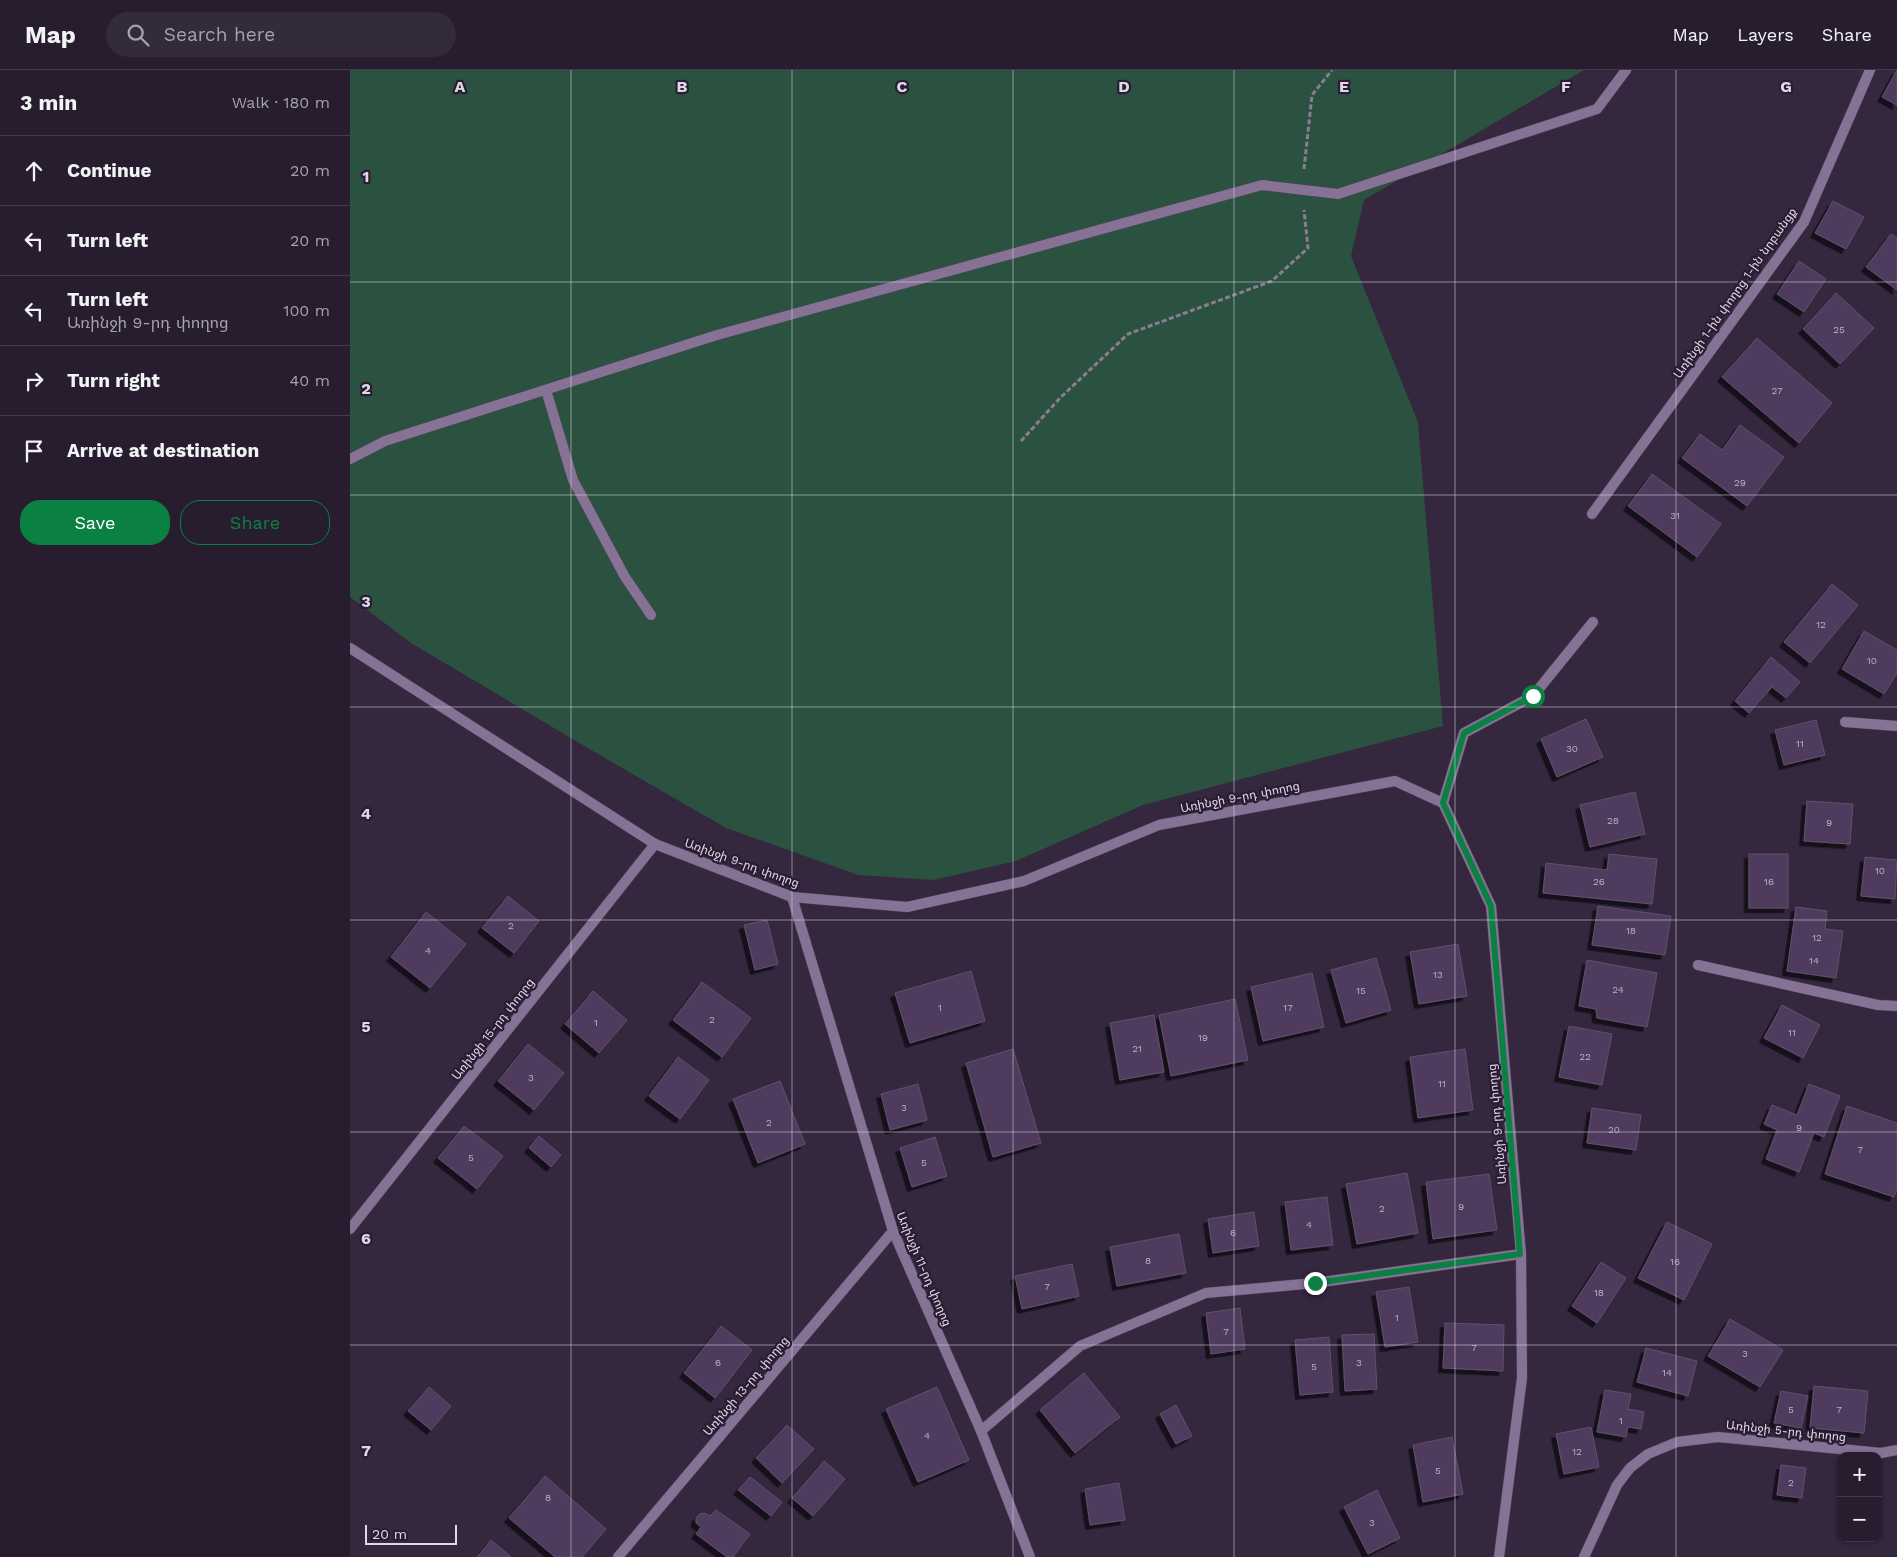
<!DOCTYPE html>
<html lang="en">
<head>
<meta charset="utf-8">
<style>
  body { margin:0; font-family:"Work Sans","Noto Sans Armenian",sans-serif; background:#332a3a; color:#f1f3f6 }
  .controls { position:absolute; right:15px; bottom:15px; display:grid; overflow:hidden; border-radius:10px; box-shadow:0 1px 4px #0004 }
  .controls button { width:45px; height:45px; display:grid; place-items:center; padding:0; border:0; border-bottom:1px solid #433b4a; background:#271d2e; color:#f1f3f6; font:25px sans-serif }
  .scale { position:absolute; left:15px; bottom:12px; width:92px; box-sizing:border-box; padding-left:5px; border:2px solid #e0d8e7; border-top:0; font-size:14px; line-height:18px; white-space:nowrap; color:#e0d8e7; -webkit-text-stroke:4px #2a1d33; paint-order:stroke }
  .stop { position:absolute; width:15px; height:15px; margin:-11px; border:4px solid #0b8043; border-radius:50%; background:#fff }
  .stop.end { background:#0b8043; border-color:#fff; box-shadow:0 1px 5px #0008 }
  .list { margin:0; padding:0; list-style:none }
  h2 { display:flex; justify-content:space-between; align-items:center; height:65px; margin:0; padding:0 20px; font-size:21px }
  h2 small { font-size:16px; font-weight:400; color:#a4a2aa }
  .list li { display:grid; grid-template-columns:32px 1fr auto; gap:15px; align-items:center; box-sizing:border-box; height:70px; padding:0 20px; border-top:1px solid #433b4a }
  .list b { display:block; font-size:19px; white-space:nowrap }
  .list p { margin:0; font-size:16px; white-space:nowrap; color:#a4a2aa }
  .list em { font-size:16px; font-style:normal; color:#a4a2aa }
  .actions { display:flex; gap:10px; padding:15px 20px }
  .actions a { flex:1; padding:11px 0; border:1px solid #0b8043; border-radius:20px; text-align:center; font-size:18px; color:#0b8043 }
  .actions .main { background:#0b8043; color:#fff }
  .icon { flex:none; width:28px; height:28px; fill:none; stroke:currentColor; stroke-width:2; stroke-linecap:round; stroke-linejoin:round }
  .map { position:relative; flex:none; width:1547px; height:1487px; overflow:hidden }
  header { display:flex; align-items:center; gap:30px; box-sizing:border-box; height:70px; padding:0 25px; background:#271d2e; border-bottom:1px solid #433b4a }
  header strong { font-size:24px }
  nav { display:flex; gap:28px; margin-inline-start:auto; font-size:18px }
  .search { width:350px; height:45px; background:#332a3a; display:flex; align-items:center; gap:12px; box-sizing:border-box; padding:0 18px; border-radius:28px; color:#a4a2aa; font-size:19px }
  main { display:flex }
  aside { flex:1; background:#271d2e }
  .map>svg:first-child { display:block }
  .green { fill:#2b5140 }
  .building { fill:#4f3b5d; stroke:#60516b; filter:url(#shadow) }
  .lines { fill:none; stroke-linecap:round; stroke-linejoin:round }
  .service-casing { stroke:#504359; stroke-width:11 }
  .minor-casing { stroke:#504359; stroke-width:11 }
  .path { stroke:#897e91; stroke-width:3; stroke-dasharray:5 2.5; stroke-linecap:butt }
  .service { stroke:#857294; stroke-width:10 }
  .minor { stroke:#857294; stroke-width:10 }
  .route { stroke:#0b8043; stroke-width:6 }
  .grid { fill:none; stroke:#e0d8e7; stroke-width:1; stroke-opacity:0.55 }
  .labels { text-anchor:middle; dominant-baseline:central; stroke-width:4.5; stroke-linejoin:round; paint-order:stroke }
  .number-label { font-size:10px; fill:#bcb1c4 }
  .street-label { font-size:12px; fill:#e0d8e7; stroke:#2a1d33 }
  .grid-label { font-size:16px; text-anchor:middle; font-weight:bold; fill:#e0d8e7; stroke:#2a1d33; stroke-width:4.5; stroke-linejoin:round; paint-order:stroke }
</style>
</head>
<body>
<header>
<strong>Map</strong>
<div class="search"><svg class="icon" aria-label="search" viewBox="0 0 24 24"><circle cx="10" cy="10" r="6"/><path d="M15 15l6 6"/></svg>Search here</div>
<nav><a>Map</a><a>Layers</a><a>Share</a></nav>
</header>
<main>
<aside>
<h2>3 min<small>Walk · 180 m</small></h2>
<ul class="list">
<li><svg class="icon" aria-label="ahead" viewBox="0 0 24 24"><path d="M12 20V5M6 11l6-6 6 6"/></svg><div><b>Continue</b></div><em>20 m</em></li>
<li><svg class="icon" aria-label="left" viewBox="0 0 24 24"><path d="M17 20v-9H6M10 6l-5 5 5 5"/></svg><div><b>Turn left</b></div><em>20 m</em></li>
<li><svg class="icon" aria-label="left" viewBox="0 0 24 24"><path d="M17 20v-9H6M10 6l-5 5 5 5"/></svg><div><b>Turn left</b><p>Առինջի 9-րդ փողոց</p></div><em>100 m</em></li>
<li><svg class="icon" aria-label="right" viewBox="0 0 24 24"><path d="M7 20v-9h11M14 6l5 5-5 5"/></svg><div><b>Turn right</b></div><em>40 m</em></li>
<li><svg class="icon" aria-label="arrive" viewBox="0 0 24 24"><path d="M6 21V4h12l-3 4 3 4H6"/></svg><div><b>Arrive at destination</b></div></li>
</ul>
<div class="actions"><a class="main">Save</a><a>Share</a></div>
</aside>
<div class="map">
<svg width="1547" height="1487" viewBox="0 0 1547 1487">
  <defs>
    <filter id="shadow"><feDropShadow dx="-4.5" dy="4.5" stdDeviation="0" flood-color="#0009"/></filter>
  </defs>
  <rect width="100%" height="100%" fill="#34273e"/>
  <polygon class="green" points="0,0 1234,0 1014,130 1001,186 1068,352 1093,656 793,735 666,791 583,810 508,805 376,758 241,680 61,573 0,527"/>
  <g class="building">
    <polygon points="1547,0 1547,35 1532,27"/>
    <polygon points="1483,131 1514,147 1496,179 1465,163"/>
    <polygon points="1541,164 1547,168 1547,220 1516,197"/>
    <polygon points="1449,191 1476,209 1454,242 1427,224"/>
    <polygon points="1486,223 1524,258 1490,294 1453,259"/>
    <polygon points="1407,268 1482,333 1449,373 1372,307"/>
    <polygon points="1390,355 1434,387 1397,436 1332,388 1350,364 1372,380"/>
    <polygon points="1302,404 1371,454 1347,487 1278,436"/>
    <polygon points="1482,514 1508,535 1460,593 1434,572"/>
    <polygon points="1514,561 1547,580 1547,603 1534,624 1492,599"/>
    <polygon points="1421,587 1450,612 1436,628 1422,617 1399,643 1385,631"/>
    <polygon points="1236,649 1253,687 1207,707 1191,669"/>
    <polygon points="1466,650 1475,685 1434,695 1425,660"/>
    <polygon points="1285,722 1295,764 1240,777 1230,735"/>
    <polygon points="1457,731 1503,734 1500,774 1454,771"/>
    <polygon points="1259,784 1307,789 1302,834 1193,823 1196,793 1257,800"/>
    <rect x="1399" y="784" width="39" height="54"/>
    <polygon points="1515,787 1547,790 1545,829 1511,826"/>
    <polygon points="158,826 189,851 164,883 132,858"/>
    <polygon points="1248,836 1321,846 1315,885 1242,875"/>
    <polygon points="1446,837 1477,841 1475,859 1493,861 1486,908 1437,901"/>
    <polygon points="76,842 116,874 80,918 41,887"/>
    <polygon points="417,850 428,894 405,900 394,855"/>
    <polygon points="1108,874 1117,926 1069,934 1060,882"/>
    <polygon points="1026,888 1041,940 996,953 981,900"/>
    <polygon points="1237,890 1307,903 1297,957 1247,948 1246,939 1229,936"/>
    <polygon points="621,901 635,951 560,973 545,923"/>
    <polygon points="962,903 974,957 913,971 901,917"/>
    <polygon points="352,912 401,948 372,987 323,950"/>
    <polygon points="243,921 277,950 249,983 215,954"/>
    <polygon points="885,929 898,990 821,1006 809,945"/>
    <polygon points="1432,935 1470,955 1453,988 1414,968"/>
    <polygon points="804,945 814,1002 770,1010 760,953"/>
    <polygon points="1219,956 1262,964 1252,1015 1209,1007"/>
    <polygon points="178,974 214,1003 184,1040 148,1011"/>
    <polygon points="663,979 691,1073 643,1087 616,993"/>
    <polygon points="1115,979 1123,1040 1068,1048 1060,987"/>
    <polygon points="328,987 359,1010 330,1049 299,1026"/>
    <polygon points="430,1011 455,1074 408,1093 383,1029"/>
    <polygon points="568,1014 577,1050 540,1060 531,1024"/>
    <polygon points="1459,1014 1490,1026 1474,1067 1464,1063 1449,1102 1416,1089 1427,1060 1414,1054 1422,1035 1447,1045"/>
    <polygon points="1497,1036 1547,1053 1547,1119 1544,1127 1475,1104"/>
    <polygon points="1242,1038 1291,1045 1286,1080 1237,1073"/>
    <polygon points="114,1056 153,1086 127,1119 88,1088"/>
    <polygon points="189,1066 211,1085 201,1097 179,1078"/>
    <polygon points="585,1067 597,1106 562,1117 550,1078"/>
    <polygon points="1057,1103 1068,1163 1007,1174 996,1114"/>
    <polygon points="1139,1104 1147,1160 1083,1169 1076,1112"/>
    <polygon points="977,1127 983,1175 941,1180 935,1132"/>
    <polygon points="904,1142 909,1176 863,1183 858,1149"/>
    <polygon points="1317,1152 1362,1174 1334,1230 1288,1208"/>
    <polygon points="829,1164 836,1203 767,1216 760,1177"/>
    <polygon points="1251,1192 1276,1208 1247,1253 1222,1236"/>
    <polygon points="722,1194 729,1226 672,1239 665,1206"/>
    <polygon points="1059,1217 1068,1272 1035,1277 1026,1222"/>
    <polygon points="890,1238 895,1279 861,1284 856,1243"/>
    <polygon points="1380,1249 1433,1280 1410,1317 1358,1286"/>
    <polygon points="1095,1253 1154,1255 1153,1301 1093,1298"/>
    <polygon points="371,1256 402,1280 365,1328 334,1303"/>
    <polygon points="1024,1264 1027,1319 995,1321 992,1265"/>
    <polygon points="979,1267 983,1322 950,1325 945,1270"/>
    <polygon points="1296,1278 1347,1291 1338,1326 1287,1312"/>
    <polygon points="734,1303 770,1347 725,1383 690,1340"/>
    <polygon points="1464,1316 1518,1321 1514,1363 1460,1358"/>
    <polygon points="79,1317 101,1336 81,1360 58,1341"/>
    <polygon points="587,1317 619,1390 568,1412 536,1339"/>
    <polygon points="1255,1320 1281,1324 1278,1339 1294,1342 1291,1359 1278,1357 1276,1367 1247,1362"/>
    <polygon points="1431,1321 1458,1326 1451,1358 1424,1353"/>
    <polygon points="826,1335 842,1366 826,1374 810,1344"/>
    <polygon points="437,1355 464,1379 432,1413 406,1388"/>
    <polygon points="1241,1357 1249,1397 1214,1404 1206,1364"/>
    <polygon points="1102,1367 1113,1424 1073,1432 1063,1375"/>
    <polygon points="474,1391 495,1409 463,1446 442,1428"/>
    <polygon points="1431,1395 1456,1398 1452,1428 1427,1425"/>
    <polygon points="195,1406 256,1459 232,1487 205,1487 159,1448"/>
    <polygon points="400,1407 432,1432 421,1446 388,1420"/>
    <polygon points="769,1413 775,1450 740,1455 735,1419"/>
    <polygon points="1027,1420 1050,1468 1018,1484 994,1437"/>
    <polygon points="366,1440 400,1464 383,1487 377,1487 346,1464 351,1457 346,1453 346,1448 350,1444 354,1443 360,1446"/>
    <polygon points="141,1470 161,1487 127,1487"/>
  </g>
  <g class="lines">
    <g class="service-casing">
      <g id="service">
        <polyline points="196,320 223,410 275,507 301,545"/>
        <polyline points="0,389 35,371 367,265 912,115 988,124 1247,39 1276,0"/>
        <polyline points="1093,733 1114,663 1183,626 1243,552"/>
      </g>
    </g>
    <g class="minor-casing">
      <g id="minor">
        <polyline points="1242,444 1454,152 1520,0"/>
        <polyline points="0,578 305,774 442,827 557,837 674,811 809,755 1045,711 1093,733 1141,836 1171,1184 1172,1308 1149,1487"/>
        <polyline points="1495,652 1547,656"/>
        <polyline points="442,827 543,1161 631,1361 680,1487"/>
        <polyline points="1348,895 1528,935 1547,936"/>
        <polyline points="0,1159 305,774"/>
        <polyline points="631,1361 730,1276 856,1223 965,1213 1171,1184"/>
        <polyline points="268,1487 543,1161"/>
        <polyline points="1234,1487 1267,1415 1280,1398 1298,1384 1327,1372 1368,1367 1531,1383 1547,1380"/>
      </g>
    </g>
    <g class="path">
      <polyline points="954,99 962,25 982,0"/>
      <polyline points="671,371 710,328 778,264 922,211 958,178 954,140"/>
    </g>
    <use href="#service" class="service"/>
    <use href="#minor" class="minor"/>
  </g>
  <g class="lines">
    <polyline class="route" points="965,1213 1170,1184 1141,836 1093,733 1114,663 1183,626"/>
  </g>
  <path class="grid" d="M221,0V1487M442,0V1487M663,0V1487M884,0V1487M1105,0V1487M1326,0V1487M0,212H1547M0,425H1547M0,637H1547M0,850H1547M0,1062H1547M0,1275H1547"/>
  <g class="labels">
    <g class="number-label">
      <text x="1489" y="259">25</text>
      <text x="1427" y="320">27</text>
      <text x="1390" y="412">29</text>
      <text x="1325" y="445">31</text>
      <text x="1471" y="554">12</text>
      <text x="1522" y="590">10</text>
      <text x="1450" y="673">11</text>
      <text x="1222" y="678">30</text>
      <text x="1263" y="750">28</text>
      <text x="1479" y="752">9</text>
      <text x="1530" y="800">10</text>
      <text x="1249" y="811">26</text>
      <text x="1419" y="811">16</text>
      <text x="161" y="855">2</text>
      <text x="1281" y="860">18</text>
      <text x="1467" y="867">12</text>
      <text x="78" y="880">4</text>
      <text x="1464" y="890">14</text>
      <text x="1088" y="904">13</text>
      <text x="1268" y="919">24</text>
      <text x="1011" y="920">15</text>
      <text x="590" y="937">1</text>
      <text x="938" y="937">17</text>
      <text x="362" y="949">2</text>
      <text x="246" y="952">1</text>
      <text x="1442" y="962">11</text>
      <text x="853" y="967">19</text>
      <text x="787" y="978">21</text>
      <text x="1235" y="986">22</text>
      <text x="181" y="1007">3</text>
      <text x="1092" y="1013">11</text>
      <text x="554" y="1037">3</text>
      <text x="419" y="1052">2</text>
      <text x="1449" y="1057">9</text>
      <text x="1264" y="1059">20</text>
      <text x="1510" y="1079">7</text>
      <text x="121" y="1087">5</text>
      <text x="574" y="1092">5</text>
      <text x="1111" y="1136">9</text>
      <text x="1032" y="1138">2</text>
      <text x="959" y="1154">4</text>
      <text x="883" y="1162">6</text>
      <text x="798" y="1190">8</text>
      <text x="1325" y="1191">16</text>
      <text x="697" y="1216">7</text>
      <text x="1249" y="1222">18</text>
      <text x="1047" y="1247">1</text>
      <text x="876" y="1261">7</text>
      <text x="1124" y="1277">7</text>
      <text x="1395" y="1283">3</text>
      <text x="368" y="1292">6</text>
      <text x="1009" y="1292">3</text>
      <text x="964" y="1296">5</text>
      <text x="1317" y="1302">14</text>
      <text x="1441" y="1339">5</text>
      <text x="1489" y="1339">7</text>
      <text x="1271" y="1350">1</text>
      <text x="577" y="1365">4</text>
      <text x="1227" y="1381">12</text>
      <text x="1088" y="1400">5</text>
      <text x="1441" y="1412">2</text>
      <text x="198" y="1427">8</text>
      <text x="1022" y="1452">3</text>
    </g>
    <g class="street-label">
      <text transform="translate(1385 223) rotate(-55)">Առինջի 1-ին փողոց 1-ին նրբանցք</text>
      <text transform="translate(890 727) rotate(-11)">Առինջի 9-րդ փողոց</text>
      <text transform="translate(392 793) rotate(20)">Առինջի 9-րդ փողոց</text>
      <text transform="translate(143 959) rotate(-52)">Առինջի 15-րդ փողոց</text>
      <text transform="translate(1147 1054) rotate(-95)">Առինջի 9-րդ փողոց</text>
      <text transform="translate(574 1199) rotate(67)">Առինջի 11-րդ փողոց</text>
      <text transform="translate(396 1316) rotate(-50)">Առինջի 13-րդ փողոց</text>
      <text transform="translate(1436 1361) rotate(6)">Առինջի 5-րդ փողոց</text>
    </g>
  </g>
  <g class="grid-label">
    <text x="110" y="22">A</text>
    <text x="332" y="22">B</text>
    <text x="552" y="22">C</text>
    <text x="774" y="22">D</text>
    <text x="994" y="22">E</text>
    <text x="1216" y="22">F</text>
    <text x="1436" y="22">G</text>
    <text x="16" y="112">1</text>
    <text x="16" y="324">2</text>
    <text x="16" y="537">3</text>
    <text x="16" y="749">4</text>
    <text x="16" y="962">5</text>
    <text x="16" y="1174">6</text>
    <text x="16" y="1386">7</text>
  </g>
</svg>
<div class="controls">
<button>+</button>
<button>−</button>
</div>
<div class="scale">20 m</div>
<div class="stop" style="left:1183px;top:626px"></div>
<div class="stop end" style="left:965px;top:1213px"></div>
</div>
</main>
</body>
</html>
